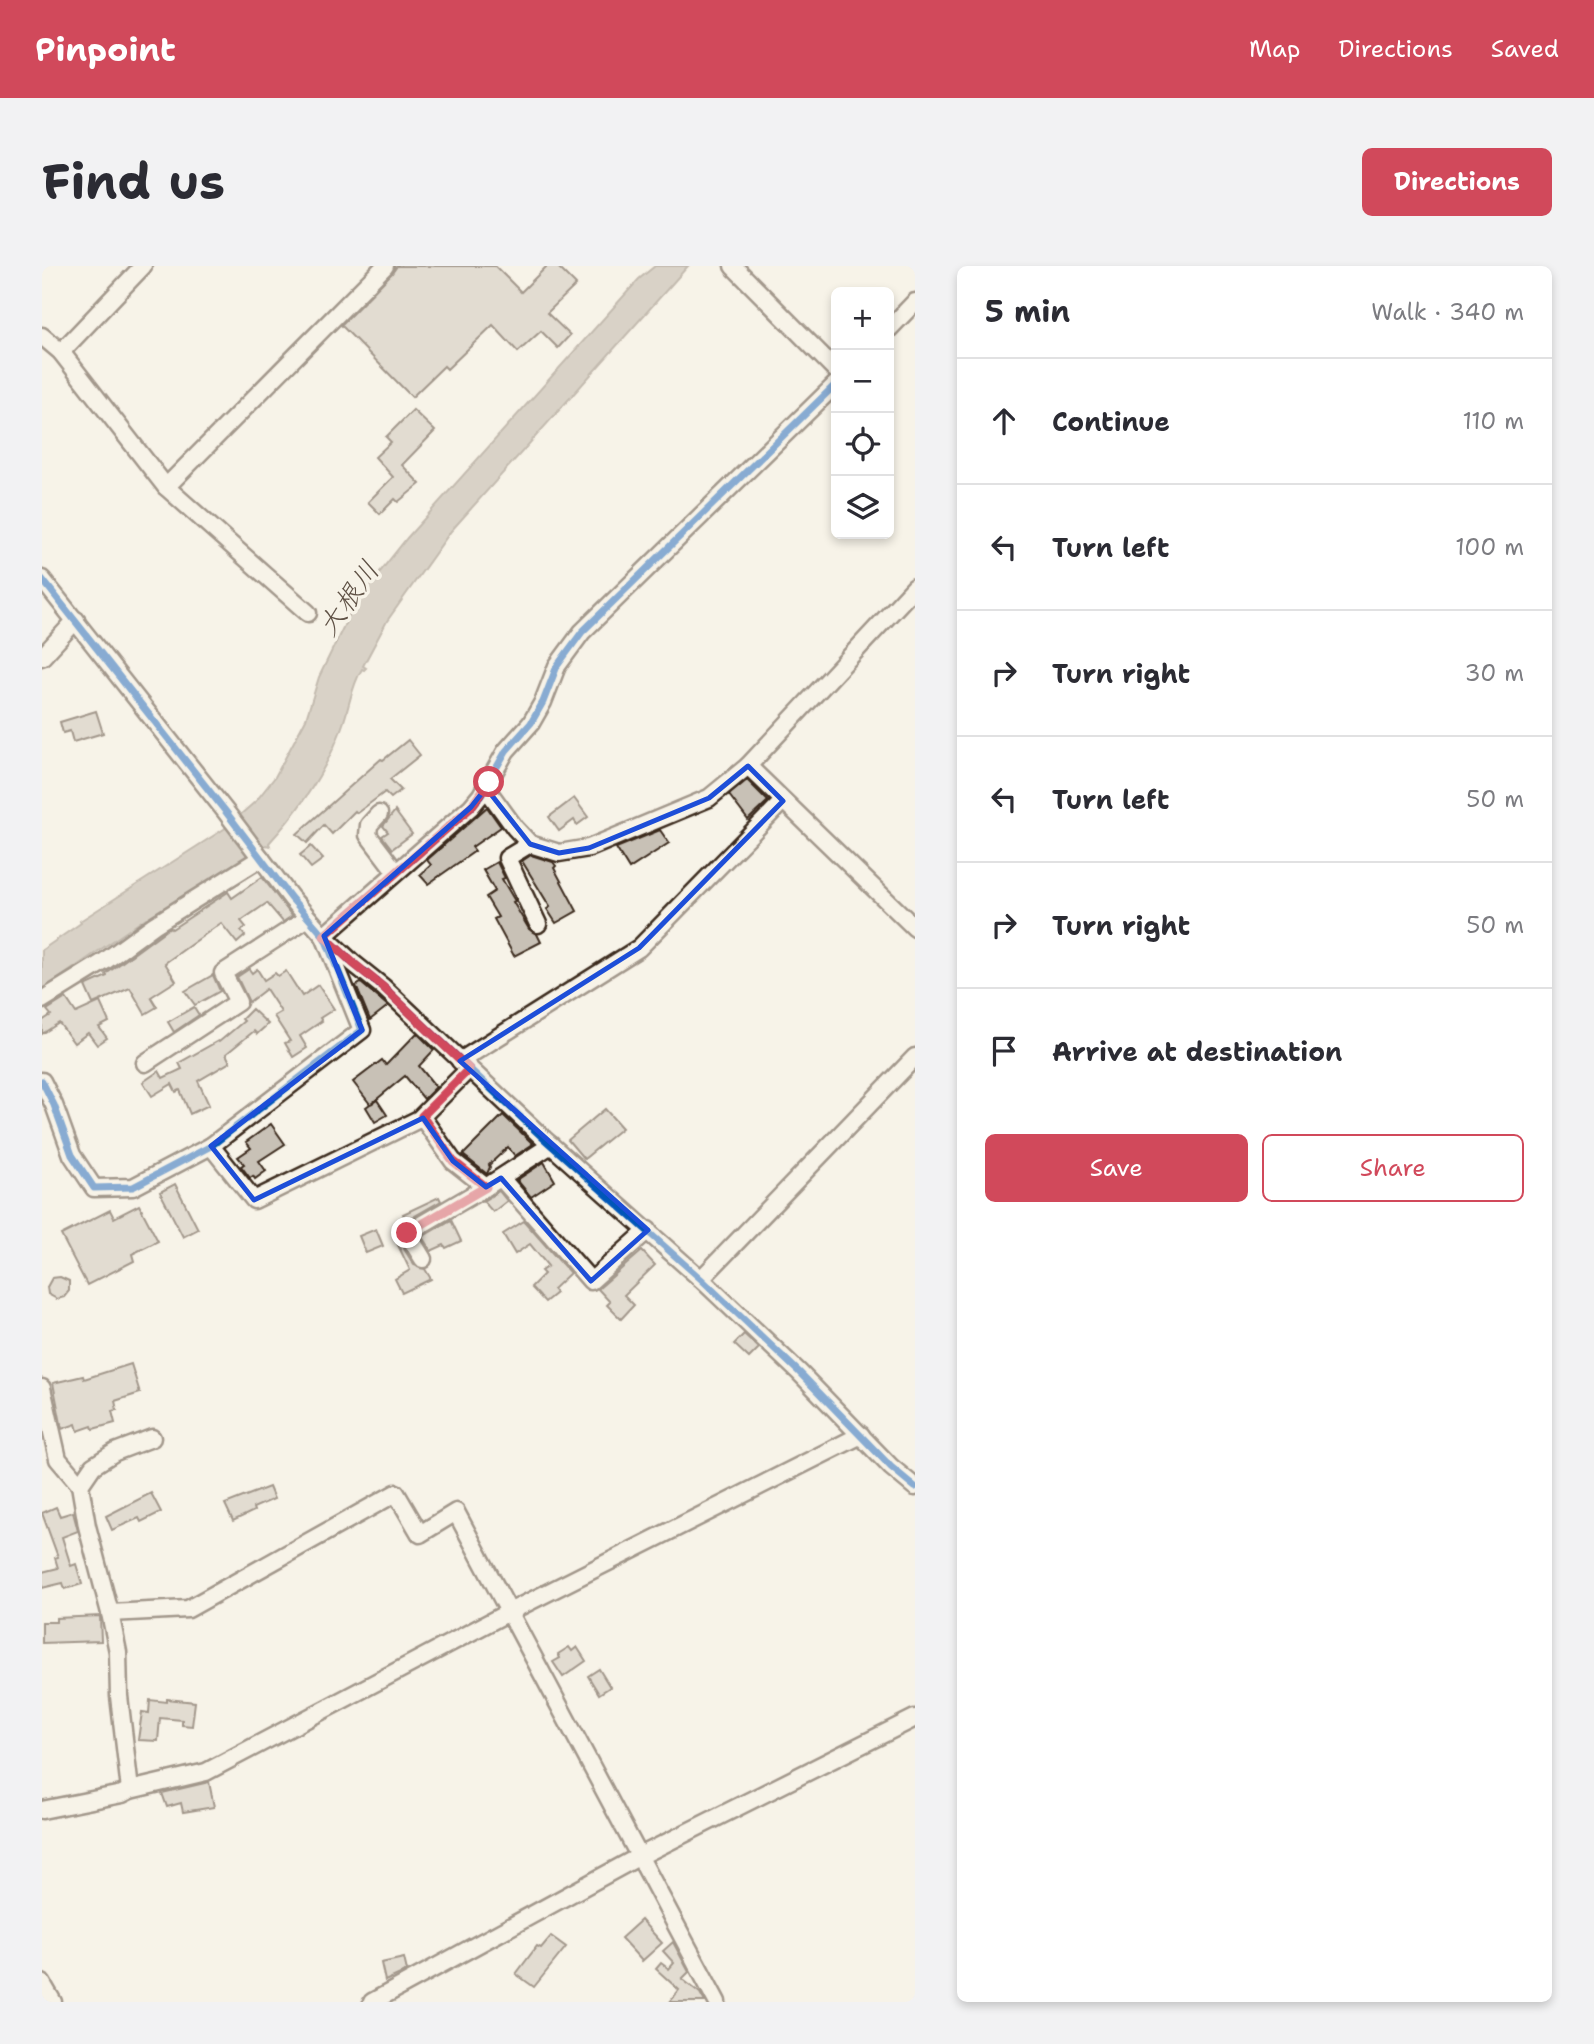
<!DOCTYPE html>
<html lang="en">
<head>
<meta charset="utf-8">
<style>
  body { margin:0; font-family:"Shantell Sans","Klee One",sans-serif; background:#f2f2f3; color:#2b2b33 }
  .controls { position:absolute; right:21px; top:21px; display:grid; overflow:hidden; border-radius:10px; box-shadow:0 4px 10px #0003 }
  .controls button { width:63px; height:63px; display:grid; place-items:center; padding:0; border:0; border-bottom:2px solid #e1e1e2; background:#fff; color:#2b2b33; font:35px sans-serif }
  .stop { position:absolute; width:21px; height:21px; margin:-16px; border:5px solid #d1495b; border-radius:50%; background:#fff }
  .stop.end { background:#d1495b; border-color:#fff; box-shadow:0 2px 7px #0008 }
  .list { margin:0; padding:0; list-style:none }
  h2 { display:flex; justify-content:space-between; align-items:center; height:91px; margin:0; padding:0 28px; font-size:30px }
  h2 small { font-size:23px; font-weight:400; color:#7c7c81 }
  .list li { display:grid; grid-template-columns:46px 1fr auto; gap:21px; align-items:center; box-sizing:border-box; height:126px; padding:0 28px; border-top:2px solid #e1e1e2 }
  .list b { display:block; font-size:26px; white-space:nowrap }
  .list em { font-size:23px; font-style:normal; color:#7c7c81 }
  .actions { display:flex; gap:14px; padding:21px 28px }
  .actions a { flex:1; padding:16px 0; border:2px solid #d1495b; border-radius:10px; text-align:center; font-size:24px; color:#d1495b }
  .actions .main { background:#d1495b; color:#fff }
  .icon { flex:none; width:38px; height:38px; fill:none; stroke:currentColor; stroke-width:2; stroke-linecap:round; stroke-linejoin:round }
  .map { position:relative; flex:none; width:873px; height:1736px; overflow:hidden; border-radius:10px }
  header { display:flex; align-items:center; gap:42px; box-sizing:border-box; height:98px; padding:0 35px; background:#d1495b; color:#fff }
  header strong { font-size:33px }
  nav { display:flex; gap:38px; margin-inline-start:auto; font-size:24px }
  .intro { display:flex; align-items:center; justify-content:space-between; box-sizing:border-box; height:168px; padding:0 42px }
  h1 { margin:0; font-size:49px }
  .button { padding:18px 32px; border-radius:10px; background:#d1495b; color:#fff; font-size:24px; font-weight:700 }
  main { display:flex; gap:42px; padding:0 42px }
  aside { flex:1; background:#fff; border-radius:10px; box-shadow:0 4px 10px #0003 }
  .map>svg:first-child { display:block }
  .water { fill:#b4aca0; stroke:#84786c; stroke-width:2 }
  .building { fill:#c8c1b6; stroke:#3b2a1e; stroke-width:2 }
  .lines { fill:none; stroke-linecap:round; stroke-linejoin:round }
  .minor-casing { stroke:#3b2a1e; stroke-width:21 }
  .minor { stroke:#f7f3e8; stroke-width:16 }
  .cycleway-casing { stroke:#f7f3e8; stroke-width:11 }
  .cycleway { stroke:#0057b8; stroke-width:7 }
  .route { stroke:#d1495b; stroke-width:9 }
  .marked { fill:none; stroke:#1d4ed8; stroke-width:5; stroke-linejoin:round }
  .labels { text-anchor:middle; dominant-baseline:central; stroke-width:7; stroke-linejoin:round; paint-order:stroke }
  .water-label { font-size:28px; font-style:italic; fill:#5f5145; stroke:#f7f3e8 }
</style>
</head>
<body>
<header>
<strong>Pinpoint</strong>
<nav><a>Map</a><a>Directions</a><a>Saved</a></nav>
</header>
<div class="intro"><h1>Find us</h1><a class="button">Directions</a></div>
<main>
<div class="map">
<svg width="873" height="1736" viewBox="0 0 873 1736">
  <rect width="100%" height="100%" fill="#f7f3e8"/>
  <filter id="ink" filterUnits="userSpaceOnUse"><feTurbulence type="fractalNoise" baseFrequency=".0143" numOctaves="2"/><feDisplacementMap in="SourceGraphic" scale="14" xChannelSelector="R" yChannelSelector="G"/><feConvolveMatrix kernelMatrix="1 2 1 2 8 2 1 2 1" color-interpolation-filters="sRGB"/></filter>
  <g filter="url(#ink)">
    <path class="water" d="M613,0H646L409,265L345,355L321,400L324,402L322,404L320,403C310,419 308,437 302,455C287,501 260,541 227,577L228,580L224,579L108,653L104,652L0,724V684L39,657L38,655L182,563L214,535L233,511L264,453L277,411L312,339L309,334L311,333L314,336L365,272L597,13Z"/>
    <g class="building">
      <polygon points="355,0 453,0 479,26 505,0 515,0 534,19 505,47 528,69 516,82 499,65 476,86 451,59 405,103 402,100 370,131 299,59 350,7"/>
      <polygon points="371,144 393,165 360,199 378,218 356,236 353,233 338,248 326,236 351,211 333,191 349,176 344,171"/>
      <polygon points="54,445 61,467 31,476 28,465 21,467 18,456"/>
      <polygon points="366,474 378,489 348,513 359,524 349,532 343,526 315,547 313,545 290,568 282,559 265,577 255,568 339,493 341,494"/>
      <polygon points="705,514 726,535 706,554 687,529"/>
      <polygon points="532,532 546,551 535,559 532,554 517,565 507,551"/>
      <polygon points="445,541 459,561 430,581 433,585 386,618 378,609 389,599 385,594"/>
      <polygon points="353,545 370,568 350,583 340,570 346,566 341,560"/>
      <polygon points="618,564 627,577 587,603 574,582"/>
      <polygon points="269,580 281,593 269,602 258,589"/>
      <polygon points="489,589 511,596 514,600 512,602 535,645 514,657 505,643 508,641 480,595"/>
      <polygon points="455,596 463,612 460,613 473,635 471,636 487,663 495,668 499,676 472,690 452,653 456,651 444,631 453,625 441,604"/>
      <polygon points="220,611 250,650 241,656 225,637 199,655 204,661 199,665 203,670 195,677 179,657 123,697 134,715 109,731 115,741 103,748 88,722 51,738 43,720 65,710 64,708 128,661 130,663 186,626 190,632"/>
      <polygon points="207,703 210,707 215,703 222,714 233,707 236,710 244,705 260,730 276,719 292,743 278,752 280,755 258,770 265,782 251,791 243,777 248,775 232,750 239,746 224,723 207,736 206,734 195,711"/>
      <polygon points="171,709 178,725 153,739 143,725"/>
      <polygon points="319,717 346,740 328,754 314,720"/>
      <polygon points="24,732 34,747 58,736 67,756 57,761 65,772 55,779 46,767 32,777 17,757 0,768 0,755 9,749 5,744"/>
      <polygon points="152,741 157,749 132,766 126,756"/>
      <polygon points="210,743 226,758 215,768 212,765 184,788 188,796 156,815 167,839 148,848 138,824 134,826 130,818 110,830 101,816 117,805 121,812 140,803 137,797 176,775 177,776 202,755 200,753"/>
      <polygon points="375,767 392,784 377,800 394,821 382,833 363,810 329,838 335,834 345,849 333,856 324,841 328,838 311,816 340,794 344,799"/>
      <polygon points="563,843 580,862 542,893 526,874"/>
      <polygon points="461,849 491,878 473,890 466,881 447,899 448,901 445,908 421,889"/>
      <polygon points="229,858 243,878 217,895 224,905 213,913 211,910 208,912 199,900 202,898 196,891 209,882 204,876"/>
      <polygon points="502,896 513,915 489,931 475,914"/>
      <polygon points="133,918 156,963 141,971 118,926"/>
      <polygon points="457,925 465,935 451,946 441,935"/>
      <polygon points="397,931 399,935 364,955 361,948"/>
      <polygon points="97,939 116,975 90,988 92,995 45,1019 19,969 68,944 72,952"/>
      <polygon points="409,954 419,975 404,982 402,979 389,985 380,971"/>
      <polygon points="482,955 528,1007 511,1023 514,1027 503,1036 489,1021 502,1008 499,1005 506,1000 488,978 473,988 461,968"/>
      <polygon points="334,963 341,980 324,987 317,970"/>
      <polygon points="359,978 372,999 383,1003 389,1013 360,1027 353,1013 368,1004 356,979"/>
      <polygon points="600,985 613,999 582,1029 592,1039 579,1053 565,1039 568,1036 556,1023"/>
      <polygon points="18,1011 27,1015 27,1025 22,1031 15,1033 6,1028 5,1021 10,1012"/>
      <polygon points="702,1068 717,1082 707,1092 692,1078"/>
      <polygon points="89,1098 98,1127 73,1135 75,1144 70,1145 73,1157 51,1163 50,1160 36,1165 34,1158 20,1163 11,1117 41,1110 42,1113"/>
      <polygon points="227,1221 232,1233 211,1242 212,1245 191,1255 183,1238"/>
      <polygon points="109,1227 119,1246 99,1256 97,1252 70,1264 64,1250"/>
      <polygon points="14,1241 18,1250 31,1246 36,1265 20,1271 29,1300 34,1298 40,1318 23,1323 21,1317 0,1322 0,1306 16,1302 13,1292 16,1291 0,1247"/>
      <polygon points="58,1350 59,1375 0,1377 0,1356 14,1356 14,1352"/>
      <polygon points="527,1381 530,1385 535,1381 544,1395 521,1411 511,1396 518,1392 516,1388"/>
      <polygon points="557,1403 568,1421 557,1428 546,1410"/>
      <polygon points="125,1433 153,1436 150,1460 140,1459 140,1454 118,1452 116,1475 96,1474 100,1446 107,1447 108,1434 125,1436"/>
      <polygon points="167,1516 172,1541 141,1546 139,1537 125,1541 120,1527"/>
      <polygon points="599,1654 620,1677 600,1695 579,1672"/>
      <polygon points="509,1670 524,1681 492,1721 474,1708 495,1680 499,1682"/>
      <polygon points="631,1676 647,1706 640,1713 658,1727 663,1736 628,1736 637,1724 614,1703 619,1697 627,1703 632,1697 621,1685"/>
      <polygon points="362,1692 365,1705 343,1715 339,1697"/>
    </g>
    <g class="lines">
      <g class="minor-casing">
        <g id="minor">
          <polyline points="691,0 794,104"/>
          <polyline points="847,63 873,36"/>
          <polyline points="0,70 19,86 124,221 266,347"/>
          <polyline points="19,86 101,0"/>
          <polyline points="124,221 343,0"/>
          <polyline points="0,313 184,546 249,632 282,670 311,697 341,721 502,873 659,1013 757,1106 849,1201 873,1221"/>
          <polyline points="873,321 706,500 873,662"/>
          <polyline points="0,391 34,354"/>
          <polyline points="444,522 473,562 488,578 517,587 547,582 667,532 706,500"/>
          <polyline points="337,548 327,559 326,569 354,606"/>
          <polyline points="488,578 465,592 496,658"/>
          <polyline points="0,734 63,695 112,659 219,592"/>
          <polyline points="418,795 597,682 741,535"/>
          <polyline points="103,797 196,736 181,707 266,652"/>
          <polyline points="0,815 12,839 30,889 52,922 91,921 169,880 320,764 282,670 429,541 439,529 464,485 489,457 501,436 515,400 540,366 794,118"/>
          <polyline points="380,851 411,895 444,921 509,879"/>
          <polyline points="169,880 212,934 377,853 427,803"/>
          <polyline points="459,912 549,1015 606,964"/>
          <polyline points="381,993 365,967 444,921"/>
          <polyline points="659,1013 873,791"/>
          <polyline points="0,1122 16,1193 38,1219 45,1260 68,1347 76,1386 77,1430 88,1524"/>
          <polyline points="38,1219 51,1200 73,1186 110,1172"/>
          <polyline points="68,1347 146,1343 354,1227 378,1268 414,1246 675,1736"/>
          <polyline points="0,1544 80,1528 88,1524 164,1506 467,1346 819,1169"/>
          <polyline points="0,1717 11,1736"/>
          <polyline points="330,1736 598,1590 873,1452"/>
        </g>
      </g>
      <use href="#minor" class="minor"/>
      <g class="cycleway-casing">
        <g id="cycleway">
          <polyline points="0,313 184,546 249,632 282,670 311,697 341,721 502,873 659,1013 757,1106 849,1201 873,1221"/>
          <polyline points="0,815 12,839 30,889 52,922 91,921 169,880 320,764 282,670 429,541 439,529 464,485 489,457 501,436 515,400 540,366 794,118"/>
        </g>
      </g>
      <use href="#cycleway" class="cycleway"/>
    </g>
  </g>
  <g class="lines" filter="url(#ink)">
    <polyline class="route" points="365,967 444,921 411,895 380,850 427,803 341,721 311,697 282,670 429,541 447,516"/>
  </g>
  <path d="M0 0H873V1736H0ZM706,500L741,535L597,682L418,795L606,964L549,1015L459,912L444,921L411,895L381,852L212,934L169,880L320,764L282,670L429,541L444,522L488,578L517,587L547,582L667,532Z" fill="#f7f3e8" fill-opacity=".55" fill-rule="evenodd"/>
  <path class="marked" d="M706,500L741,535L597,682L418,795L606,964L549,1015L459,912L444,921L411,895L381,852L212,934L169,880L320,764L282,670L429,541L444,522L488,578L517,587L547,582L667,532Z"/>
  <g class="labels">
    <g class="water-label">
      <text transform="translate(306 332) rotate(-55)">大根川</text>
    </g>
  </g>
</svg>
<div class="controls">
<button>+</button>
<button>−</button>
<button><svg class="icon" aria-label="locate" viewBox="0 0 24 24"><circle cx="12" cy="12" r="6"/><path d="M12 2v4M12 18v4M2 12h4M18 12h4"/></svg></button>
<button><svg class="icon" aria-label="layers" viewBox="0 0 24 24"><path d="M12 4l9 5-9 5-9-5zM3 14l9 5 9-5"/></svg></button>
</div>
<div class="stop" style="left:447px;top:516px"></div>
<div class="stop end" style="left:365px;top:967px"></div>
</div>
<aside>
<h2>5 min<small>Walk · 340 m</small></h2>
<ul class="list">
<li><svg class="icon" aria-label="ahead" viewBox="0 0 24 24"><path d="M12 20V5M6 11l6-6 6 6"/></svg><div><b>Continue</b></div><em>110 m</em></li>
<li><svg class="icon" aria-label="left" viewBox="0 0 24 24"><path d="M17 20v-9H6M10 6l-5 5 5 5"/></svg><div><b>Turn left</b></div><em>100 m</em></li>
<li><svg class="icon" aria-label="right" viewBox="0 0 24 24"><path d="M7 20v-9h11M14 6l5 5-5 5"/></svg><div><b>Turn right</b></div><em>30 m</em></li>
<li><svg class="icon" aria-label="left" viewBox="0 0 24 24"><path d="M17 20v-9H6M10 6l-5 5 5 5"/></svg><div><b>Turn left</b></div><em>50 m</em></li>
<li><svg class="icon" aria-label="right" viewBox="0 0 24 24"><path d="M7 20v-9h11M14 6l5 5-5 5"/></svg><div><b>Turn right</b></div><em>50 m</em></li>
<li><svg class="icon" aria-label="arrive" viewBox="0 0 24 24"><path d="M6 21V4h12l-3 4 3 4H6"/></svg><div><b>Arrive at destination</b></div></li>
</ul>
<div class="actions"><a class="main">Save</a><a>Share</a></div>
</aside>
</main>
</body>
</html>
